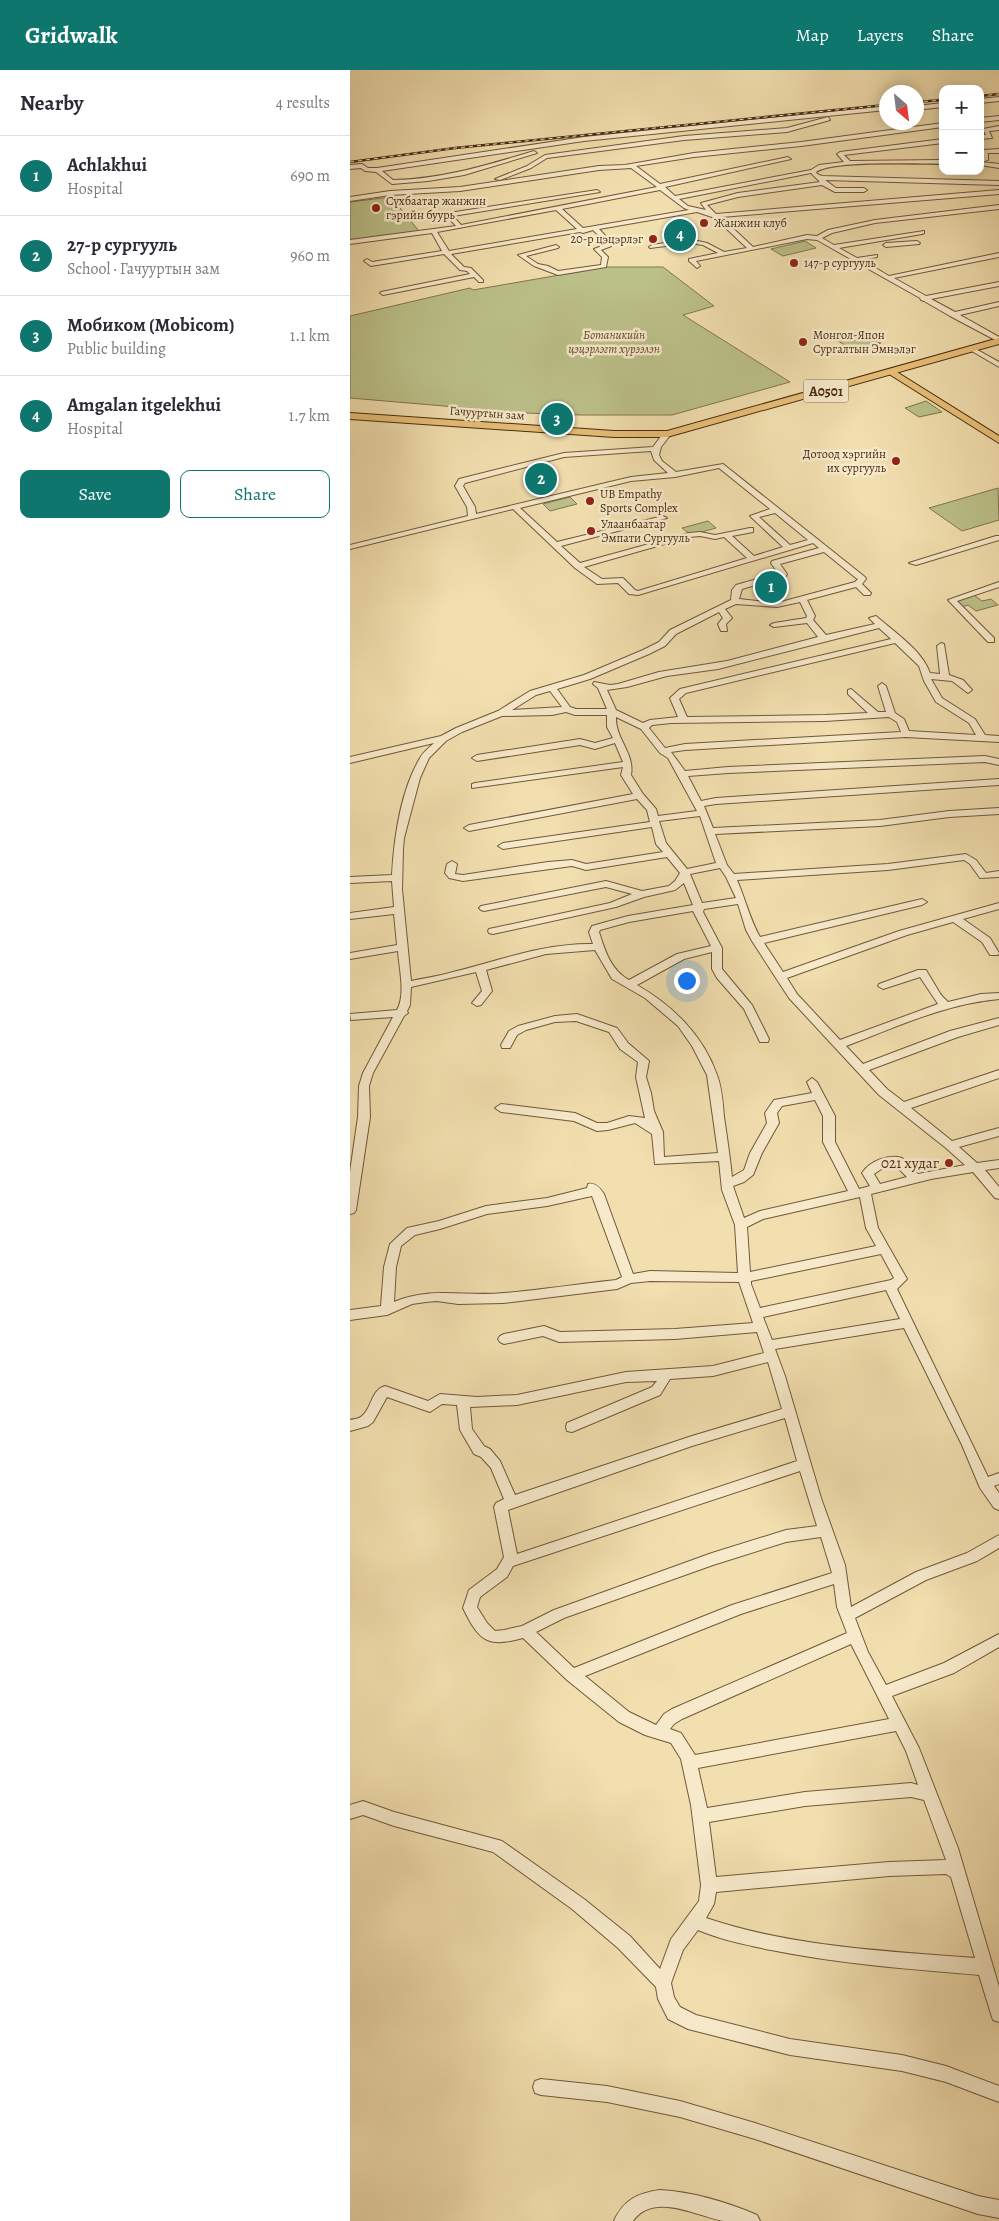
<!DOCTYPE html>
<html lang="en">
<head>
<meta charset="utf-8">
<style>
  body { margin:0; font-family:Alegreya,serif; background:#f2f2f3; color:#2b2b33 }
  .controls { position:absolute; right:15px; top:15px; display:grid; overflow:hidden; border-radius:10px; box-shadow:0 2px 12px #0003 }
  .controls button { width:45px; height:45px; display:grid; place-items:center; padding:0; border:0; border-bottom:1px solid #e1e1e2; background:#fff; color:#2b2b33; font:25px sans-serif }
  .compass { position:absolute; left:529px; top:15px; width:45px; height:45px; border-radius:50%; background:#fff; box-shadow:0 2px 12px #0003; rotate:152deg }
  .you { position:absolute; left:336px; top:910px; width:18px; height:18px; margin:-12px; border:4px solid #fff; border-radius:50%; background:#1a73e8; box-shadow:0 0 0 8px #1a73e833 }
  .badge { display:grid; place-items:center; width:32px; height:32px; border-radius:50%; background:#0f766e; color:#fff; font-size:16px; font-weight:700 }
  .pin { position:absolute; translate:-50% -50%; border:2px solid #fff; box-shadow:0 1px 5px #0006 }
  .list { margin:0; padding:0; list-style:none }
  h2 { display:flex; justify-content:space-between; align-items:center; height:65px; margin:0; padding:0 20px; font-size:21px }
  h2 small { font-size:16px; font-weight:400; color:#7c7c81 }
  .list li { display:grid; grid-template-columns:32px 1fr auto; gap:15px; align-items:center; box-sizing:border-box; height:80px; padding:0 20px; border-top:1px solid #e1e1e2 }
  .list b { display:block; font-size:19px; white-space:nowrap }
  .list p { margin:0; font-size:16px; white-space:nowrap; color:#7c7c81 }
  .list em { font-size:16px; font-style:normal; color:#7c7c81 }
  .actions { display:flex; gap:10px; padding:15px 20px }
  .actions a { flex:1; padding:11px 0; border:1px solid #0f766e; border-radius:10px; text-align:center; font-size:18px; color:#0f766e }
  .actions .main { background:#0f766e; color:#fff }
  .map { position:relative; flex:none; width:649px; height:2151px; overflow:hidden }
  header { display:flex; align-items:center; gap:30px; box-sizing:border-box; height:70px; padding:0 25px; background:#0f766e; color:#fff }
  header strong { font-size:24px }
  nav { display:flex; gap:28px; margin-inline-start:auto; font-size:18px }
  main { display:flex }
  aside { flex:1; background:#fff }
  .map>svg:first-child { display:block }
  .green { fill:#bcc18a; stroke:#82764e }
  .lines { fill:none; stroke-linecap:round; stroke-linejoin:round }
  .minor-casing { stroke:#725839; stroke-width:2 }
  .major-casing { stroke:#482b12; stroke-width:2 }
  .highway-casing { stroke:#482b12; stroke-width:2 }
  .minor { fill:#f7eacb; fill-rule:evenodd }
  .major { fill:#e9c078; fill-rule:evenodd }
  .highway { fill:#e9c078; fill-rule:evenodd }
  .rail-casing { stroke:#482b12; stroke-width:2.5 }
  .rail { stroke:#f7eacb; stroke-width:1; stroke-dasharray:4; stroke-linecap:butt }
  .poi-dot { fill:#8f2418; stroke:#f7eacb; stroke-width:2 }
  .labels { text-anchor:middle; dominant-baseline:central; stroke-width:5; stroke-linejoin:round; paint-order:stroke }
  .far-poi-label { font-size:12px; fill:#482b12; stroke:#f7eacb; text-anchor:start }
  .far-park-label { font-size:12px; font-style:italic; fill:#5f492a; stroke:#f7eacb }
  .far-street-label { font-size:12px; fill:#482b12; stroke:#f7eacb }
  .shield { fill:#f7eacb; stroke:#7c644a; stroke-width:1 }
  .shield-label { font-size:14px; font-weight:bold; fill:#482b12 }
  .poi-label { font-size:15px; fill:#482b12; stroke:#f7eacb; text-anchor:end }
</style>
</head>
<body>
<header>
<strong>Gridwalk</strong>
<nav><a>Map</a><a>Layers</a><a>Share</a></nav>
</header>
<main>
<aside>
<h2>Nearby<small>4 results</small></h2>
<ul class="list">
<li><span class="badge">1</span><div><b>Achlakhui</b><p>Hospital</p></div><em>690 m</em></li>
<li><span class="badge">2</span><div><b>27-р сургууль</b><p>School · Гачууртын зам</p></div><em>960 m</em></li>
<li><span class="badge">3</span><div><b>Мобиком (Mobicom)</b><p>Public building</p></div><em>1.1 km</em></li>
<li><span class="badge">4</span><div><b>Amgalan itgelekhui</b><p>Hospital</p></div><em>1.7 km</em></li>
</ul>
<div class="actions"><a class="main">Save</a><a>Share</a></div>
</aside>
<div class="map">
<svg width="649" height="2151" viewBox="0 0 649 2151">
  <rect width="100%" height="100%" fill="#f2dfaf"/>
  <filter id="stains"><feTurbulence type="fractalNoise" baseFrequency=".004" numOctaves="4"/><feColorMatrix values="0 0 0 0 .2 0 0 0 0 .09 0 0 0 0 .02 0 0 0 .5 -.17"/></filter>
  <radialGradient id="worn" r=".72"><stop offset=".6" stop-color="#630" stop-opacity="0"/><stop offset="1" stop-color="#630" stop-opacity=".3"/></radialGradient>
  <g class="green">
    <polygon points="41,127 69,161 0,171 0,132"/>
    <polygon points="455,171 466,178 433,186 421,179"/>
    <polygon points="256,197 313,197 364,236 333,245 440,312 322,345 231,345 176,343 0,328 0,246 120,218 123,220"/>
    <polygon points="507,266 531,273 505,281 481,267 495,268"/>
    <polygon points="576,331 592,342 569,347 555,338"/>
    <polygon points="648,418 649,450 612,461 579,438"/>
    <polygon points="220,427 227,434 200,441 193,434"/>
    <polygon points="358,451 366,458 341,465 332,458"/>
    <polygon points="624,525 632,531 641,529 648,535 626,541 618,535 612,537 607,532 608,530"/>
  </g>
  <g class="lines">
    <g class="minor-casing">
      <g id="minor">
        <polygon points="649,27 649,31 630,33 630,29"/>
        <polygon points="593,33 593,37 566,40 566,36"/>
        <path d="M536,36V40L234,71L32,101L43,110C93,109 137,95 184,81L187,83L114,105L78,111L42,114L26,102L15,101L11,98L0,99V95L12,94L18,98H27L234,67Z"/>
        <polygon points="649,46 649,50 630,52 630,48"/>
        <polygon points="478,47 480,50 437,62 334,70 197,88 181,98 150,110 145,109 177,96 195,85 334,66 437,58"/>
        <path d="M593,53V57L451,76L344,87L286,96L310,114L438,87L441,89L315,117L325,126L461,100L469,95L494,92L487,84L490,82L593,69V73L494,85L500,91L593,90V94C568,94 483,90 466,102L467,104L472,106L649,111V115L475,110L486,118H514L517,120L514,122H485L472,115L388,127L357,135L366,144L649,120V124L371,147L403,177L457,165L467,166L478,160L525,150L649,135V139L525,153L482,163L472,168L484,175L574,161V163L572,164L489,178L507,188L527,185V187L512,190L539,206L649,183V187L544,208L576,226L649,212V216L581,229L605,242L649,232V236L610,245L649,267V272L600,246L574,231L571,230L570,228L467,170L457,169L346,191L350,196L347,198L339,191V189L368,183L353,175L339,173L300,178L299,177L302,175L339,169L357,173L374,182L397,178L365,148L347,142L249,159L264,175L251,180L258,187L256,197L208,205L184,196L168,185L206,175L209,177L208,178L176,186L188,194L198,196L208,201L251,195L252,187L244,179L257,174L243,160L233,163L230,162L101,184L114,197L121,198L133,210V212H129L124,207L33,225L30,223L31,222L120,204L117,201L110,200L94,184L21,196L14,191L17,189L22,192L92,181L82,163L0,174V170L106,156L96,145L99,143L247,120L250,122L103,146L111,155L307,117L281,98L249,100L110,121L40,125L0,131V127L40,121L110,117L249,96L275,95L344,83L451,72ZM461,103L470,112L388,123L351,133L356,140L338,136L329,129ZM310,120L334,138L339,140L233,158L212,139ZM206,140L227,159L99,181L87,162Z"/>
        <polygon points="649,56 649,60 639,61 642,68 630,69 630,65 636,65 633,59"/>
        <polygon points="649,79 649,83 638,83 638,90 632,92 649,94 649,98 630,95 633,80"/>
        <polygon points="567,171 570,173 569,174 536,177 533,175 536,173"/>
        <polygon points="620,278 624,278 649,292 649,297 620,280"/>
        <path d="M314,362L321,364L311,377L309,385L312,391L326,402L373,394L515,507L516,509L512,514L521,523L520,525H514L506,517L457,530L465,546L463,550L476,565L525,554L519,548L526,546C544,562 572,580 580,603L590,604L587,576L591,573L594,574L599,605L613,610L622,620L618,623L602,611L581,609L592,628L625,649L635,665L649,666V672L556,667L335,680L321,682L335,701L378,697L635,686L649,689V695L635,692L378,703L338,706L351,731L366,728L649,709V715L366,734L354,736L363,758L530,750L599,741L649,738V744L599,747L530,756L365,764L377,795L384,804L538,794L616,784L626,790L636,803L649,801V807L630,808L620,794L614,790L538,800L387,810C395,828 400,850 410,867L572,829L577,832L572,835L414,873L433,902L549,861L649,833V839L613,849L640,868L649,883L648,885H640L632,872L603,852L557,865L437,908L447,924L490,970L588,934L570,907L533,919L528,916L529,914L568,900H576L591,925L598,932L631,924L649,923V929C595,934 546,957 496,976L513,994L600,961L649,948V955L608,967L519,1000L537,1019L554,1032L649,1000V1008L561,1038L602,1071L649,1058V1066L609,1077L627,1093L649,1090V1098L635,1100L649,1117V1129L645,1128L623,1102L581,1109L521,1124L528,1158L557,1209L547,1219L638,1407L649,1403V1414L644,1416L649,1423V1440L644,1438L630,1418L612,1375L554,1258L425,1279L435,1306L471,1428L495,1495L501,1537L566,1502L617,1483L649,1465V1478L627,1491L576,1510L505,1548L518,1582L536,1615L594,1593L649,1564V1577L604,1603L542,1626L569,1678L608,1778L649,1917V1952L643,1950L641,1944L629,1905C560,1899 490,1894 421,1880C396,1875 372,1870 348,1860L333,1880L321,1913L324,1927L330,1937L346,1945L440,1969L552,1985L596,1996L649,2016V2032L596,2012L552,2001L440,1985L338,1959L318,1949L308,1929L306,1917L268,1878L222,1839L143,1782L44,1756L13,1745L0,1749V1735L13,1731L44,1742L152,1771L234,1829L280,1866L310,1899L321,1869L349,1831L351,1815L341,1735L331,1689L321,1673L295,1665L269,1652L217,1610L173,1568C137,1578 129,1571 113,1538L119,1520L147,1499L154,1487L144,1437L146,1433L154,1429L141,1398L131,1387L124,1384L110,1360L107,1335L92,1334L80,1342L37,1327L23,1352L18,1356L0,1361V1350C4,1349 9,1349 12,1346C22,1338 21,1320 35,1316L78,1331L90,1324L127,1327L167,1325L276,1302L363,1296L414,1283L407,1262L325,1269L209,1272L193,1266L154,1274L150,1272L148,1269L150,1266L154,1264L194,1256L210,1262L325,1259L403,1253L389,1212L300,1211L281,1213L267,1219L153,1233L108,1234L87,1231L76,1232L62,1234L37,1245L0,1250V1240L31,1236L34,1197L40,1174L57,1158L89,1151L136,1136L197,1128L237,1118L238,1114C245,1112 250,1118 254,1124L283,1204L300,1201L388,1203L385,1155L372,1120L369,1091L305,1094L302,1064L285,1053L258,1060L247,1061L224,1051L151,1042L145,1038L151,1034L225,1043L247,1053H257L279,1046L295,1048L286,1007L288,992L270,979L259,962L226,951L205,952L176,960L167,965L160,978H152L151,975L159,961L168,956L205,946L227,944L267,958L278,973L299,991L296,1007L301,1023L304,1041L313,1062L314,1087L368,1083L357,1005L342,976L328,956L295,928L262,909L245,880L196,884L136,900L142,921L131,935L127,936L122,933L132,921L126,902L61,917L60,935L57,941L58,943L54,946L23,1003L19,1016L20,1047L6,1140L4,1143L0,1144V1102L8,1047L9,1016L13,1003L43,947L1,950L0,944L47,940C56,924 49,898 48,881L0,889V883L47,875L44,844L0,849V843L44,837L42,811L0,813V807L42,805C44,768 51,720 70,688C73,682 79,678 84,673L0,693V687L91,666L106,658L148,641L180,621L234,605L293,580L309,572L320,560L381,530L382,520L386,515L428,503L421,493L422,491L469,478L463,473L288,525L279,524L268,513L247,514L225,498L163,439L0,479V475L118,446L117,437L105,416L109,409L214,383L303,377ZM301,381L304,390L318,403L281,407L126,444L125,437L113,416L115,413L214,387ZM369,398L420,439L400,446L433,477L404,486L382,466L403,462V458H400L365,465L350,462L339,463L230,493L211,476L317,448L313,446L207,472L170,438L281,411L325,407ZM425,443L458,470L440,475L409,447ZM350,466L365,469L374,467L397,488L288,521L285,520L273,508L252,509L234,497L339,467ZM474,482L506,508L508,509L505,512L427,533L389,529L392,519L436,506L437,504L430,494ZM450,532L457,546L456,548L424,553L420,555L424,557L457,553L468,567L377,591L309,602L268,614L260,615L244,612L243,614L248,618L257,639H226L220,637L207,619L240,609L299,584L315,576L326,564L369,542L373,548L368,554L371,561H377L376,554L382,548L375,539L386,534L427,537ZM529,558L541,569L330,619L320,628L328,647L300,650L293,653L266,640L257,620L277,617L317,606L368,599ZM545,573L569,596L574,611L586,632L619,653L626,665L559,661L554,649L545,643L536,616L532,613L528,616L536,642H528L501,619L498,620V624L518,643L475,645L337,647L329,629L336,623ZM200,621L212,637L162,640L186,625ZM216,642L225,645H257V657L263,668L245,673L230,669L127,685L122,688L127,691L230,675L245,679L265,673L273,692L125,713L122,714V718L273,697L271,705L283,724L119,755L114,758L119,761L287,729L297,740L300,752L153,773L148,776L153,779L302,757L306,774L313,782L236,794L222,790L198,792L113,805L105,804L107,794L102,791L97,794L95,803L99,808L113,811L222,796L236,800L317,787L330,803L325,811L319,816L292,821L256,811L131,836L129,838L131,840L134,841L256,817L282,824L260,833L139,859L138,861L139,863L143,864L266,837L294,827L325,820L334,813L343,835L278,846L242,856L239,862L243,874C194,873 148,891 103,902C89,906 75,908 61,911L52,819L53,779L54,768L70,708L79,688L96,671L112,662L152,646L202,645ZM266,647L291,659L310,683L318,688L347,741L308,746L306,739L293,724L281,705C285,683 265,669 266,647ZM539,647L547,652L551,662L335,674L315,678L299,658L302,655L321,653L475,651ZM350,746L366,793L337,799L316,773L309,751ZM370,798L376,807L386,828L352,833L340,804ZM388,834L396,860L402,871L439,928L529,1025L596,1078L615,1095L568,1104L552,1088C538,1084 520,1091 512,1103L520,1116L509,1119L485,1072V1046L467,1012L462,1008L457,1012L462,1023L424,1030L415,1043L417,1053L400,1083L394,1100L382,1107C380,1087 377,1067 374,1047C373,1033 372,1018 367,1005C353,965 322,935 287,915L334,889L362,882V899L367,908L394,939L410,972H418L419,969L402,935L372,899V878L353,842L354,839ZM343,841L361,876L327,884L279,910C261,900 255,881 249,862L250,860L279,852ZM465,1030L473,1046V1072L498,1121L410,1141L394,1148L383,1116L394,1112L403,1105L412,1083L429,1053L427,1043L432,1036ZM545,1095L557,1107L530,1114L524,1104L536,1096ZM242,1126L272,1207L266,1210C228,1214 191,1220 154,1223C115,1227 81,1216 44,1232L46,1197L51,1176L65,1165L90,1159L137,1144L197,1136ZM510,1127L516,1158L526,1176L400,1202L397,1157L413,1149ZM531,1184L544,1208L541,1210L410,1238L401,1214V1211ZM536,1220L550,1249L422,1270L413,1247ZM418,1292L432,1339L342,1366L165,1425L150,1391L140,1379L134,1376L122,1359L120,1337L167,1335L276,1312L307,1311L302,1317L217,1353L216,1357L217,1361L222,1362L310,1325L320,1309L363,1306ZM435,1348L447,1391L167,1484L158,1440L342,1376ZM450,1401L467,1456L436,1460L362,1483L204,1540L172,1556L154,1560L145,1561L137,1553L127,1537L130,1527L157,1507L163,1496ZM471,1467L482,1503L382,1535L224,1598L186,1562L214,1548L363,1495L436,1472ZM484,1514L487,1537L497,1563L322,1639L314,1644L306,1655L279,1642L235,1606L391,1544ZM501,1574L539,1649L345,1685L331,1663L320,1659L324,1654L332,1649ZM546,1661L556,1681L568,1715L561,1713L455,1722L357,1738L348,1698ZM561,1727L574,1730L596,1790L539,1792L366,1807L359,1752L455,1736ZM596,1804L601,1807L625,1888C535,1881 442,1877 356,1848L364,1834L366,1822L539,1806Z"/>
        <polygon points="646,466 649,466 649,470 566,495 559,493"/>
        <polygon points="649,512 649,517 607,531 644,568 644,572 638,572 598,530"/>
        <polygon points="191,2009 257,2016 330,2031 405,2053 628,2126 649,2130 649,2148 628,2144 405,2069 330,2047 257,2032 191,2025 185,2023 183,2017 185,2011"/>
        <path d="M310,2120C343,2122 377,2132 407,2145L410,2151C398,2151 386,2151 374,2151C348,2147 304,2121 283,2151H264C273,2130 288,2123 310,2120Z"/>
      </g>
    </g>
    <g class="major-casing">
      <polygon id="major" points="542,299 649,366 649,373 539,304 537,302"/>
    </g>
    <g class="highway-casing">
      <polygon id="highway" points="649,268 649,274 317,367 264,367 0,349 0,343 264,361 317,361"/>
    </g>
    <use href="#minor" class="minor"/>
    <use href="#major" class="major"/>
    <use href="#highway" class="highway"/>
    <g class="rail-casing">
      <g id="rail">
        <polyline points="630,26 649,24"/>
        <polyline points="566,32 593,30"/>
        <polyline points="0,92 105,78 536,35"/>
      </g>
    </g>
    <use href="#rail" class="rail"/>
  </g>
  <g class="poi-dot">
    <circle cx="26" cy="138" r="5"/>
    <circle cx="354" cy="153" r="5"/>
    <circle cx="303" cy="169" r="5"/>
    <circle cx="444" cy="193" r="5"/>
    <circle cx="453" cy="272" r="5"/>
    <circle cx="546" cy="391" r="5"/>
    <circle cx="240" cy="431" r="5"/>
    <circle cx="241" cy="461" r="5"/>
    <circle cx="599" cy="1093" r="5"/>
  </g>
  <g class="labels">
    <g class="far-poi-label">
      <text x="36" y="131">Сүхбаатар жанжин<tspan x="36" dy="14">гэрийн буурь</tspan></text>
      <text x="364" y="153">Жанжин клуб</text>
      <text x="293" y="169" text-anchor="end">20-р цэцэрлэг</text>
      <text x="454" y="193">147-р сургууль</text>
      <text x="463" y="265">Монгол-Япон<tspan x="463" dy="14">Сургалтын Эмнэлэг</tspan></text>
      <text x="536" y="384" text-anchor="end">Дотоод хэргийн<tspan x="536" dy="14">их сургууль</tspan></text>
      <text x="250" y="424">UB Empathy<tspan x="250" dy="14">Sports Complex</tspan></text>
      <text x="251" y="454">Улаанбаатар<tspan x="251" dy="14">Эмпати Сургууль</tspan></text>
    </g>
    <g class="far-park-label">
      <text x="264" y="265">Ботаникийн<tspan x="264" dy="14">цэцэрлэгт хүрээлэн</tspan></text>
    </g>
    <g class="far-street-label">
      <text transform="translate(137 343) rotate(4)">Гачууртын зам</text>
    </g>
    <rect class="shield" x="453.5" y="309.5" width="45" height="23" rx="4"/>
    <g class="shield-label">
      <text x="476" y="321">A0501</text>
    </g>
    <g class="poi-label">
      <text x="589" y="1093">021 худаг</text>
    </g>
  </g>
  <rect width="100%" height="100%" filter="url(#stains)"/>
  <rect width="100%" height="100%" fill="url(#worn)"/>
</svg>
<div class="controls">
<button>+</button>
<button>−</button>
</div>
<svg class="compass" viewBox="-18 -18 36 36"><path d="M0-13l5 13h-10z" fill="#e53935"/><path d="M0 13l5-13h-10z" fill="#7c7c81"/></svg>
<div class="you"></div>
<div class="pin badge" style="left:421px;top:517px">1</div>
<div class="pin badge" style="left:191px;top:409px">2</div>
<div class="pin badge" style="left:207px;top:349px">3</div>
<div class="pin badge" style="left:330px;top:165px">4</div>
</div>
</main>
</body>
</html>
